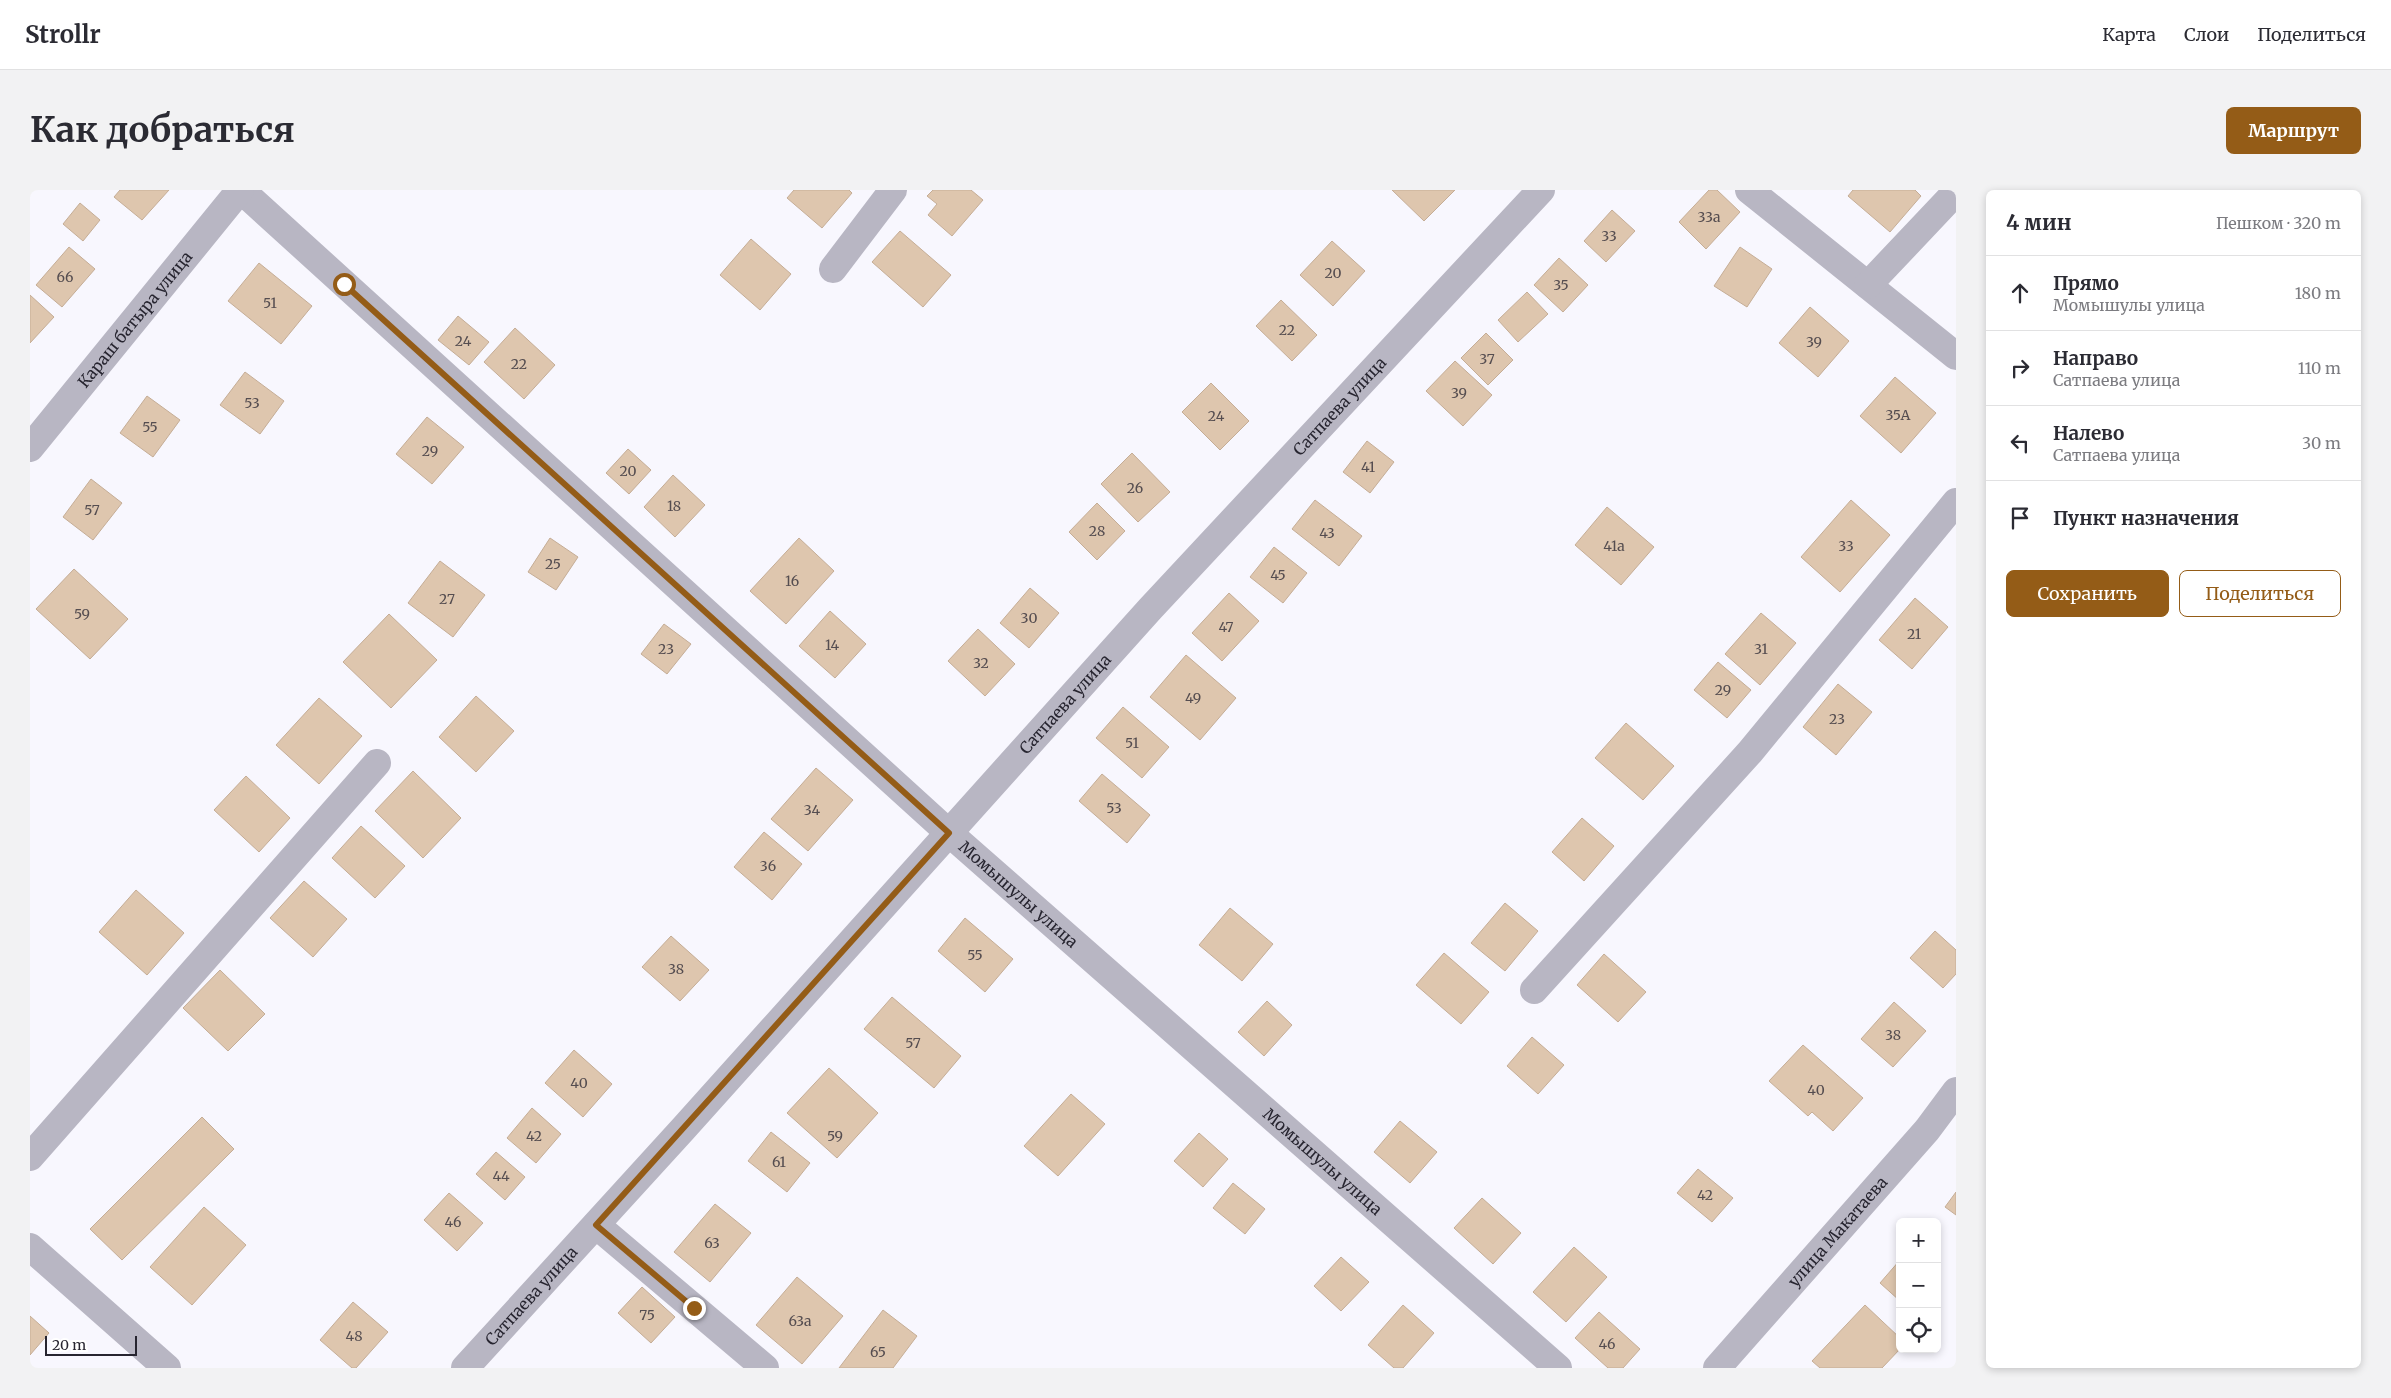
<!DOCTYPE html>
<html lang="ru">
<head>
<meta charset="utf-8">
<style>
  body { margin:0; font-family:Merriweather,serif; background:#f2f2f3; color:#2b2b33 }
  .controls { position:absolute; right:15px; bottom:15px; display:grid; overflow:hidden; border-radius:8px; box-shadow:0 2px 8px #0003 }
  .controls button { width:45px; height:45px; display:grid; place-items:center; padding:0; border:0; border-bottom:1px solid #e1e1e2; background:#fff; color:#2b2b33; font:25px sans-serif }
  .scale { position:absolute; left:15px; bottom:12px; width:92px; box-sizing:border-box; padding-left:5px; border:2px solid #272530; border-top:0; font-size:14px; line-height:18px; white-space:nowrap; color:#272530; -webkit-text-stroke:4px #fff; paint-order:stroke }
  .stop { position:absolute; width:15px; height:15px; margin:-11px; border:4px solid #945c17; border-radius:50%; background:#fff }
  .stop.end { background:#945c17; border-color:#fff; box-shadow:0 1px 5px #0008 }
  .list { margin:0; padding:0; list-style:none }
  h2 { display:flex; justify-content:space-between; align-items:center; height:65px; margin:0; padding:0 20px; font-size:21px }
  h2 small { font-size:16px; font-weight:400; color:#7c7c81 }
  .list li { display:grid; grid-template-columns:32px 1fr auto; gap:15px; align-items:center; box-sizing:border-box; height:75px; padding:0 20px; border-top:1px solid #e1e1e2 }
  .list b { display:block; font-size:19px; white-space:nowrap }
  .list p { margin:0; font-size:16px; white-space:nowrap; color:#7c7c81 }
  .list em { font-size:16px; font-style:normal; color:#7c7c81 }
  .actions { display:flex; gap:10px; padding:15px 20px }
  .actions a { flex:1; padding:11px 0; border:1px solid #945c17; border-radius:8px; text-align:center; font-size:18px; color:#945c17 }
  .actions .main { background:#945c17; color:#fff }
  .icon { flex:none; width:28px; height:28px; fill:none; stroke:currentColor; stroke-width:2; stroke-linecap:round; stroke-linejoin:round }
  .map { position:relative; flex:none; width:1926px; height:1178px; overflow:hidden; border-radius:8px }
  header { display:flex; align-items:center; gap:30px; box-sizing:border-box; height:70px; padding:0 25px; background:#fff; border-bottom:1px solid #e1e1e2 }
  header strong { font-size:24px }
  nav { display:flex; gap:28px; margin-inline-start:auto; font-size:18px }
  .intro { display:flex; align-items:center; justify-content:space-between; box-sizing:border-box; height:120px; padding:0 30px }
  h1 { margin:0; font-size:35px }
  .button { padding:12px 22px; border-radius:8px; background:#945c17; color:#fff; font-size:18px; font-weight:700 }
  main { display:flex; gap:30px; padding:0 30px }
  aside { flex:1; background:#fff; border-radius:8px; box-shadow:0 2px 8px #0003 }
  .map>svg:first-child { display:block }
  .building { fill:#dec6ae; stroke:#c5ad96 }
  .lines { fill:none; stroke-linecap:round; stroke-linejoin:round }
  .minor { stroke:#b8b6c3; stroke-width:28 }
  .route { stroke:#945c17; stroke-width:6 }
  .labels { text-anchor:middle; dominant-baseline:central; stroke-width:4; stroke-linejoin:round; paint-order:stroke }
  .number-label { font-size:14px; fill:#554d50 }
  .street-label { font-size:16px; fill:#272530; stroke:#fff }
</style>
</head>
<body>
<header>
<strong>Strollr</strong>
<nav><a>Карта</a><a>Слои</a><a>Поделиться</a></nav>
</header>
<div class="intro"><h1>Как добраться</h1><a class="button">Маршрут</a></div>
<main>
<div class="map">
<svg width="1926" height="1178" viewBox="0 0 1926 1178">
  <rect width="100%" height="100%" fill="#f8f7fe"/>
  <g class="building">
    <polygon points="90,0 139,0 112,30 84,7"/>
    <polygon points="764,0 819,0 822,3 792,38 757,8"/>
    <polygon points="903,0 941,0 953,10 922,46 898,25 907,14 897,6"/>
    <polygon points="1362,0 1425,0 1394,31"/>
    <polygon points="1679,0 1687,0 1710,22 1676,59 1649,32"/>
    <polygon points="1823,0 1885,0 1891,6 1860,42 1818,6"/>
    <polygon points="50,13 70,30 53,51 33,34"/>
    <polygon points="1582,20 1605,41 1576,72 1554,51"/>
    <polygon points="870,41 921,85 893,117 842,72"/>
    <polygon points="721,49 761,84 730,120 690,85"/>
    <polygon points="1302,51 1335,81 1303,116 1270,85"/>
    <polygon points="39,57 65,79 32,117 6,95"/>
    <polygon points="1710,57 1742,79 1717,117 1684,96"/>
    <polygon points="1529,68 1558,95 1533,122 1504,95"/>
    <polygon points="229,73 282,116 251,154 198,111"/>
    <polygon points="1497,102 1518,124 1488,152 1468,130"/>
    <polygon points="0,105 24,127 0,153"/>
    <polygon points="1251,110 1287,145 1262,171 1226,136"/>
    <polygon points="1780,117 1819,151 1788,187 1749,153"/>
    <polygon points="428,126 459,152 439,175 408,150"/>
    <polygon points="485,138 525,175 494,209 454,172"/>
    <polygon points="1456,143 1483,170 1458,195 1431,168"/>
    <polygon points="1425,171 1462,205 1433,236 1396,201"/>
    <polygon points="215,182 254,211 230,244 190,215"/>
    <polygon points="1865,187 1906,223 1871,263 1830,226"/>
    <polygon points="1181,193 1219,231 1190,260 1152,222"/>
    <polygon points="117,206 150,230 123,267 90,243"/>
    <polygon points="397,227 434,257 402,294 366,264"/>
    <polygon points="1337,251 1364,272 1340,303 1313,282"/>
    <polygon points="598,259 621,280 599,304 576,283"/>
    <polygon points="1102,263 1140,302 1108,332 1071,294"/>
    <polygon points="643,285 675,315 645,347 614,317"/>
    <polygon points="61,289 92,313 63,350 33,327"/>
    <polygon points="1285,310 1332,346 1309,376 1262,339"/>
    <polygon points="1821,310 1860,345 1810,402 1771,367"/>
    <polygon points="1067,313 1095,341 1067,370 1039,342"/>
    <polygon points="1577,317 1624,357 1591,395 1545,355"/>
    <polygon points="520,348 548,367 526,400 498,382"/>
    <polygon points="769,348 804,381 756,434 720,401"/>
    <polygon points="1244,357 1277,383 1253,413 1220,387"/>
    <polygon points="410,371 455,405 423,447 378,413"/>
    <polygon points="44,379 98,429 60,469 6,419"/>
    <polygon points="1000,398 1029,423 999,458 970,433"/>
    <polygon points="1199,403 1229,431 1192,471 1162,443"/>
    <polygon points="1885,408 1918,437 1882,479 1849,450"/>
    <polygon points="800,421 836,454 805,488 769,456"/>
    <polygon points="1731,423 1766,453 1730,495 1695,464"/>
    <polygon points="359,424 407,470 361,518 313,472"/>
    <polygon points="634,434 661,454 637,484 611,464"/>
    <polygon points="948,439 985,474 955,506 918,471"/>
    <polygon points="1156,465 1206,508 1170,550 1120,507"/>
    <polygon points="1688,472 1721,500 1697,528 1664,500"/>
    <polygon points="1808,494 1842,522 1806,565 1773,537"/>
    <polygon points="446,506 484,541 446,582 409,547"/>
    <polygon points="289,508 332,546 289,594 246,555"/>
    <polygon points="1093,517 1139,557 1112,588 1066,548"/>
    <polygon points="1596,533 1644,576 1613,610 1565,568"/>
    <polygon points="786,578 823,610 778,661 741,629"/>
    <polygon points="383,581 431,628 393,668 345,621"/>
    <polygon points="1072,584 1120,625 1097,653 1049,611"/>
    <polygon points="216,586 260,628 229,662 184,620"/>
    <polygon points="1552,628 1584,656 1554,691 1522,662"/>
    <polygon points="331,636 375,676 345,708 302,668"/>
    <polygon points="734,642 772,674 742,710 704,677"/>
    <polygon points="274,691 317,729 283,767 240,728"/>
    <polygon points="106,700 154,743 117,785 69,742"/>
    <polygon points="1475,713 1508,741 1475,781 1441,753"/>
    <polygon points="1200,718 1243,754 1212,791 1169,755"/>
    <polygon points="935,728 983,769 955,802 908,761"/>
    <polygon points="1905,741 1926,760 1926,784 1913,798 1880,768"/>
    <polygon points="641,746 679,780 650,811 612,777"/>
    <polygon points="1414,763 1459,802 1431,834 1386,795"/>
    <polygon points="1574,764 1616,802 1588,832 1547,795"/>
    <polygon points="190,780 235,824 198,861 153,818"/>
    <polygon points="862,807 931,866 904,898 834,839"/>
    <polygon points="1237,811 1262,835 1234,866 1208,842"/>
    <polygon points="1864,812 1896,841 1863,877 1831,849"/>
    <polygon points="1502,847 1534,875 1508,904 1477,876"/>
    <polygon points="1773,855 1833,908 1803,941 1782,922 1778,926 1739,891"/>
    <polygon points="544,860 582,894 553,927 515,893"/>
    <polygon points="799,878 848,923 807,968 757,923"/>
    <polygon points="1041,904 1075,934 1028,986 994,956"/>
    <polygon points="502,918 531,944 506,973 477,948"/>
    <polygon points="172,927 204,959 92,1070 60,1039"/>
    <polygon points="1370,931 1407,962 1380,993 1344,962"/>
    <polygon points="741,942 780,973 757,1002 718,971"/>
    <polygon points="1169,943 1198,969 1173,997 1144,971"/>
    <polygon points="466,962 495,987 475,1010 446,984"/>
    <polygon points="1668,979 1703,1008 1682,1032 1647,1003"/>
    <polygon points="1203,993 1235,1019 1215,1044 1183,1018"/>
    <polygon points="1926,1002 1926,1025 1915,1017"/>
    <polygon points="419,1003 453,1033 427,1061 394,1030"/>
    <polygon points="1452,1008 1491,1043 1463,1074 1424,1038"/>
    <polygon points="685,1014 721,1043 680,1092 644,1062"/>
    <polygon points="174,1017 216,1055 162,1115 120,1077"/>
    <polygon points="1544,1057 1577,1087 1536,1132 1503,1102"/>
    <polygon points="1311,1067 1339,1092 1311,1121 1284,1096"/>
    <polygon points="1870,1070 1870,1111 1850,1093"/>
    <polygon points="767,1087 813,1126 772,1174 726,1135"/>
    <polygon points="612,1097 645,1127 621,1153 588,1123"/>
    <polygon points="323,1112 358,1142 326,1178 322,1178 290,1150"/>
    <polygon points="1373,1115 1404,1143 1373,1178 1364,1178 1338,1155"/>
    <polygon points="1835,1115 1870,1148 1870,1159 1852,1178 1790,1178 1782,1171"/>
    <polygon points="853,1120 887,1146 863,1178 809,1178"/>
    <polygon points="1569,1122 1610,1159 1593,1178 1578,1178 1545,1148"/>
    <polygon points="0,1126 19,1143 0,1165"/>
  </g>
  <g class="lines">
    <g class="minor">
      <path id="s1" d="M211,0L919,643L1528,1178"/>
      <polyline points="1719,0 1926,166"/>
      <polyline points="803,79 863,0"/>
      <polyline points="1838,95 1926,2"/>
      <path id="s2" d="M0,258L210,0"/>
      <polyline points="1504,800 1720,562 1926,312"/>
      <polyline points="0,967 347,573"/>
      <polyline points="566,1035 735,1178"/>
      <polyline points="0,1057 137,1178"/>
      <path id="s3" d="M435,1178L653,939L1120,419L1511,0"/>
      <path id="s4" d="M1687,1178L1897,940L1926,901"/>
    </g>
  </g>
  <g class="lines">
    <polyline class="route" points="314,94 919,643 566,1035 664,1118"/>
  </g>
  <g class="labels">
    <g class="number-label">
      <text x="1679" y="27">33а</text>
      <text x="1579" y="46">33</text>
      <text x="1303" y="83">20</text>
      <text x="35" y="87">66</text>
      <text x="1531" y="95">35</text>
      <text x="240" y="113">51</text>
      <text x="1257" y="140">22</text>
      <text x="433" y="151">24</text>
      <text x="1784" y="152">39</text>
      <text x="1457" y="169">37</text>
      <text x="489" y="174">22</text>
      <text x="1429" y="203">39</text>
      <text x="222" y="213">53</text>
      <text x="1868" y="225">35А</text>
      <text x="1186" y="226">24</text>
      <text x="120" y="237">55</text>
      <text x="400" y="261">29</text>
      <text x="1338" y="277">41</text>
      <text x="598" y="281">20</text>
      <text x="1105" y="298">26</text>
      <text x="644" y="316">18</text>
      <text x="62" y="320">57</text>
      <text x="1067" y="341">28</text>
      <text x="1297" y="343">43</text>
      <text x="1584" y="356">41а</text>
      <text x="1816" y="356">33</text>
      <text x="523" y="374">25</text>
      <text x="1248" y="385">45</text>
      <text x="762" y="391">16</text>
      <text x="417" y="409">27</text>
      <text x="52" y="424">59</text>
      <text x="999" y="428">30</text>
      <text x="1196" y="437">47</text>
      <text x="1884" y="444">21</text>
      <text x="802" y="455">14</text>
      <text x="636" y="459">23</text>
      <text x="1731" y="459">31</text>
      <text x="951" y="473">32</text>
      <text x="1693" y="500">29</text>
      <text x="1163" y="508">49</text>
      <text x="1807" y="529">23</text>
      <text x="1102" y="553">51</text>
      <text x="1084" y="618">53</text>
      <text x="782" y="620">34</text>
      <text x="738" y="676">36</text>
      <text x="945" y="765">55</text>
      <text x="646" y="779">38</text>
      <text x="1863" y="845">38</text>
      <text x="883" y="853">57</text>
      <text x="549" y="893">40</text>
      <text x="1786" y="900">40</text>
      <text x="504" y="946">42</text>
      <text x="805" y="946">59</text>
      <text x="749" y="972">61</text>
      <text x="471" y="986">44</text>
      <text x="1675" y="1005">42</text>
      <text x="423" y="1032">46</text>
      <text x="682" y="1053">63</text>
      <text x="617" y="1125">75</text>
      <text x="770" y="1131">63а</text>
      <text x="324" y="1146">48</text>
      <text x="1577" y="1154">46</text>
      <text x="848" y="1162">65</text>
    </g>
    <g class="street-label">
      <text stroke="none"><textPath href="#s2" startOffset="166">Караш батыра улица</textPath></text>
      <text stroke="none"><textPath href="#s3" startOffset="1300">Сатпаева улица</textPath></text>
      <text stroke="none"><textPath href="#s3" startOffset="895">Сатпаева улица</textPath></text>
      <text stroke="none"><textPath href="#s1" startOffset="1049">Момышулы улица</textPath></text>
      <text stroke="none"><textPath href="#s1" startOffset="1454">Момышулы улица</textPath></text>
      <text stroke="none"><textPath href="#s4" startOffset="182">улица Макатаева</textPath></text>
      <text stroke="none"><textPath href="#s3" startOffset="98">Сатпаева улица</textPath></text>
    </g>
  </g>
</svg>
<div class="controls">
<button>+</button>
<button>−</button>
<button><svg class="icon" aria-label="locate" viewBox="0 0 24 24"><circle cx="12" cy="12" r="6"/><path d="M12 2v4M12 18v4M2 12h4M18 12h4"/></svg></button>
</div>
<div class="scale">20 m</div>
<div class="stop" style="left:314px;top:94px"></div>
<div class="stop end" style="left:664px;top:1118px"></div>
</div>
<aside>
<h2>4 мин<small>Пешком · 320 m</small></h2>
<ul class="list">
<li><svg class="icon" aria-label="ahead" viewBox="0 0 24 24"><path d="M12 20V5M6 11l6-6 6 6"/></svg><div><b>Прямо</b><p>Момышулы улица</p></div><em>180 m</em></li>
<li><svg class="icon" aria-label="right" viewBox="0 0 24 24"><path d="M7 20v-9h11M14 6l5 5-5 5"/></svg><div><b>Направо</b><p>Сатпаева улица</p></div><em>110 m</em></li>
<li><svg class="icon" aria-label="left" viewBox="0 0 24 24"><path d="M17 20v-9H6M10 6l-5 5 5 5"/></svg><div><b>Налево</b><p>Сатпаева улица</p></div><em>30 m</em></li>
<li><svg class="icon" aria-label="arrive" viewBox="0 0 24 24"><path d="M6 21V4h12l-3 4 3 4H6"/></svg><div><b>Пункт назначения</b></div></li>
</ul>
<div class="actions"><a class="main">Сохранить</a><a>Поделиться</a></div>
</aside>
</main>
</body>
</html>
